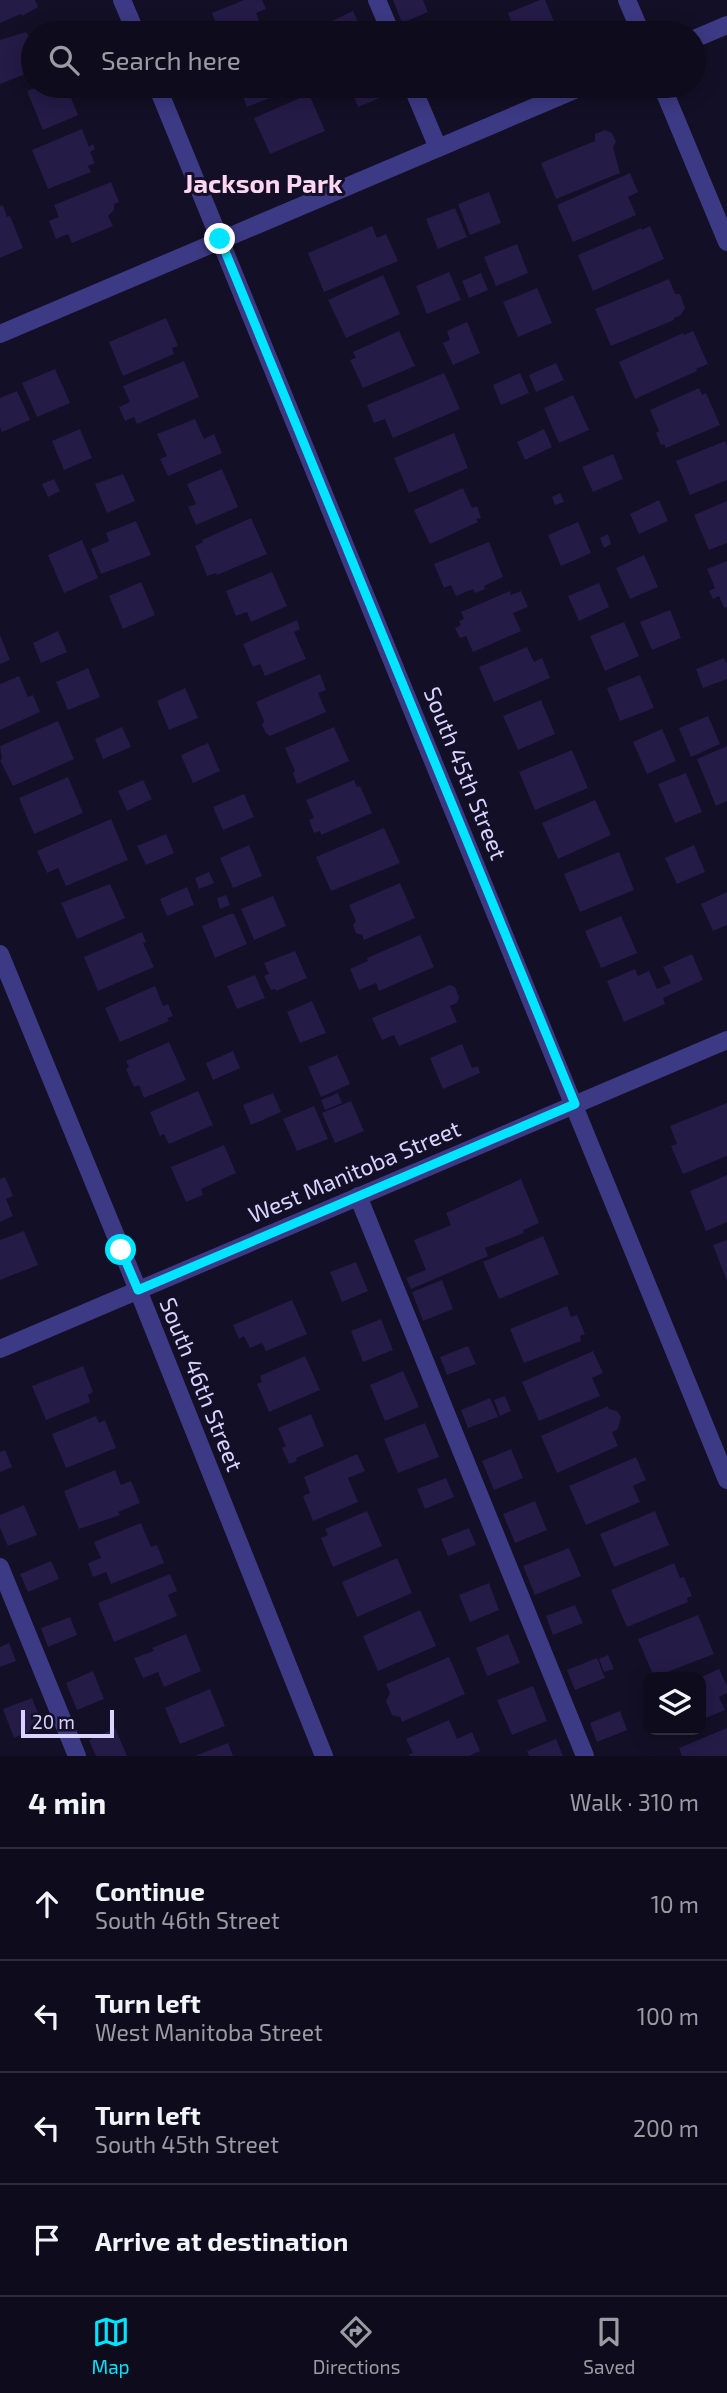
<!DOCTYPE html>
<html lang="en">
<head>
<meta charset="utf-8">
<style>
  body { margin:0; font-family:"Exo 2",sans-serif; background:#171425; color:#f1f3f6 }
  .controls { position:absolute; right:21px; bottom:21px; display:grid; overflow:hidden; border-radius:14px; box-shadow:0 4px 18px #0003 }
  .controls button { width:63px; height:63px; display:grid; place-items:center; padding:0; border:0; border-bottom:2px solid #2e2b3b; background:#0e0b1c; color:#f1f3f6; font:35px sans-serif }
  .scale { position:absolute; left:21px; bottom:18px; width:93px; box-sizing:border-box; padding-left:7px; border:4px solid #d9d4ff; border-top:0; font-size:19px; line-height:24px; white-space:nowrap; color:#d9d4ff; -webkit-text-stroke:5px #130f26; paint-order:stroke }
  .stop { position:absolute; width:21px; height:21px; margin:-16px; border:5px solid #00e5ff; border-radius:50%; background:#fff }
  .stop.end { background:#00e5ff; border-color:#fff; box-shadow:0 2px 7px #0008 }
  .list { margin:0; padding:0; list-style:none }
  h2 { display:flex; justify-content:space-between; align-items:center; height:91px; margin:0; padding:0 28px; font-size:30px }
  h2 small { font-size:23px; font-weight:400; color:#9b9ba3 }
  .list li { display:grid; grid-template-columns:46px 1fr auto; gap:21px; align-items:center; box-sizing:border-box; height:112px; padding:0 28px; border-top:2px solid #2e2b3b }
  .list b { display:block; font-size:26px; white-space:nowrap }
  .list p { margin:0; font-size:23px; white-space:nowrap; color:#9b9ba3 }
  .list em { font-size:23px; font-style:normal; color:#9b9ba3 }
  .icon { flex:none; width:38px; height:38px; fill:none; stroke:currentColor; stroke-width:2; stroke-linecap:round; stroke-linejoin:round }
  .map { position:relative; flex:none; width:727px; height:1756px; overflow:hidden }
  .search { position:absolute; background:#0e0b1c; box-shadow:0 4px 18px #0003; left:21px; right:21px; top:21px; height:77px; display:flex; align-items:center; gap:18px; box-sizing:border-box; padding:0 24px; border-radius:38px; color:#9b9ba3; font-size:26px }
  .sheet { height:539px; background:#0e0b1c }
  nav { display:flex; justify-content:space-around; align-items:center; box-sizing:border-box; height:98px; border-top:2px solid #2e2b3b; background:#0e0b1c; font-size:19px; color:#9b9ba3 }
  nav a { display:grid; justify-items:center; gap:4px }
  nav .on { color:#00e5ff }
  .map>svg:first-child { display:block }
  .building { fill:#241b47 }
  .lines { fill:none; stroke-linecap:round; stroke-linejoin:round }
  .service { stroke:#3d3a85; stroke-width:18 }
  .minor { stroke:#3d3a85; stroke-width:18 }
  .route { stroke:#00e5ff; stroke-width:9 }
  .labels { text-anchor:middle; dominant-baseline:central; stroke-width:6; stroke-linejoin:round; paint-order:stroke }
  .street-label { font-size:23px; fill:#d9d4ff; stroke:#130f26 }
  .quarter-label { font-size:26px; font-weight:bold; fill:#ffd6f0; stroke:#130f26 }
</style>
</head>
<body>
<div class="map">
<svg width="727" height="1756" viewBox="0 0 727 1756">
  <rect width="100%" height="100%" fill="#130f26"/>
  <g class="building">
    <polygon points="0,0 35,0 38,7 22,16 21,14 0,23"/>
    <polygon points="244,0 262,0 266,9 256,13 264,33 220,33 212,13"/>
    <polygon points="393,0 423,0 428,12 402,23"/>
    <polygon points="540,0 545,0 559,33 516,33 508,13"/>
    <polygon points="353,11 363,33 322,33 319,27"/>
    <polygon points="26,32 29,37 33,35 33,71 0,84 0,40"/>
    <polygon points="40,86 71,86 75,96 71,98 78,115 43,130 27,91"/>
    <polygon points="244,86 288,86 289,90 247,107 241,91 246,90"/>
    <polygon points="350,86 392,86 394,92 358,107"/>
    <polygon points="309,94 325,131 270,154 254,118"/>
    <polygon points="82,129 89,147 93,144 95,149 90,152 95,163 88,166 91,172 48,189 32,150"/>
    <polygon points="605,130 612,133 616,142 613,147 620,173 556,199 541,163 595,141 595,134"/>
    <polygon points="630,173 638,192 628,197 636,215 573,242 557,205"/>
    <polygon points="111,182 119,202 114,204 114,210 108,216 113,226 72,243 68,234 56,239 49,221 59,217 54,205"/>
    <polygon points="489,192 501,223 470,235 458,204"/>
    <polygon points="3,205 7,217 10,216 23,248 0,258 0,206"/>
    <polygon points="455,208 467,237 438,249 426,219"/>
    <polygon points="372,226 377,238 386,234 398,261 324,292 308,253"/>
    <polygon points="650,226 664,259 593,291 578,255 641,228 642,230"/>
    <polygon points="517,244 528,273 496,286 484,257"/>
    <polygon points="449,272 461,300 427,314 416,286"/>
    <polygon points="481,273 488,290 469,298 462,281"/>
    <polygon points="383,275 400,314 346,338 328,300"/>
    <polygon points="669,279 675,294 680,294 685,308 681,315 674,318 674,320 611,346 595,309"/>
    <polygon points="537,288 552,323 518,337 503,302"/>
    <polygon points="166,318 178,346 172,348 174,354 123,376 109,342"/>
    <polygon points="467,322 480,353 453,365 443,343 450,340 447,331"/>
    <polygon points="399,331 415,366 363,388 350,360 356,358 353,352"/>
    <polygon points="693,331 708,364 696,369 697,371 635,399 619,362 683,333 684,335"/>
    <polygon points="184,361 199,397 137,424 134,417 125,421 119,407 130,402 123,386"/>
    <polygon points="556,363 564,380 536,392 529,375"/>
    <polygon points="55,369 70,403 37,417 22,383"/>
    <polygon points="444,373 460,409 393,438 385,419 374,423 367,405"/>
    <polygon points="520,373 529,393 501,405 493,385"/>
    <polygon points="699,388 702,395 706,393 720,425 666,448 664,444 661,445 656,433 659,431 650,410"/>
    <polygon points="17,391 30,420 2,432 0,427 0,398"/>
    <polygon points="573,395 589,430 559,443 544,408"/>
    <polygon points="195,419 204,439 214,434 222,453 168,476 160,459 167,456 157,434"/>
    <polygon points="80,429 92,458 64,470 52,441"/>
    <polygon points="544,429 552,447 525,460 517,442"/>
    <polygon points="454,433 468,468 409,493 394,458"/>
    <polygon points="725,441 727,446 727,480 690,495 676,461"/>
    <polygon points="613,454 623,479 593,492 582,467"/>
    <polygon points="222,469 238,507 196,525 188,507 196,504 187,484"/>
    <polygon points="123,474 135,501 107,513 95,484"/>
    <polygon points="54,479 60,491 48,497 42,484"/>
    <polygon points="463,488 472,508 477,506 481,518 476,519 478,522 430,544 414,510"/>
    <polygon points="560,493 564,502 555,505 552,497"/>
    <polygon points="659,500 668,521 639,534 630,514"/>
    <polygon points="727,501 727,543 709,550 694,515"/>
    <polygon points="251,518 267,554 217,575 216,573 207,576 195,546 203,542 202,540"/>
    <polygon points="136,521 151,555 101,574 91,549 109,541 106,533"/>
    <polygon points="578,522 591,553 561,566 548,535"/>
    <polygon points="608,534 611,544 604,548 600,538"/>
    <polygon points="82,540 98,578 64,593 48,555"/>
    <polygon points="489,542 503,577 484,586 485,589 475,593 473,589 456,596 451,585 444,588 434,564"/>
    <polygon points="644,555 658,587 630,599 616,568"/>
    <polygon points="727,561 727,607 724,608 719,596 713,599 709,591 715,588 707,569"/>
    <polygon points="272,572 287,606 251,622 247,612 236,616 226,591"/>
    <polygon points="141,582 155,615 123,629 109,596"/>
    <polygon points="599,583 609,607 579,621 568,596"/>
    <polygon points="510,591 511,595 521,591 528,607 513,613 521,631 473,652 466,636 460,638 455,628 461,625 459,621 464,619 461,612"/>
    <polygon points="670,610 681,638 652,650 640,622"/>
    <polygon points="297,620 300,629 294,632 306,659 265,676 260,664 253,667 243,644"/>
    <polygon points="624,622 639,656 605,671 590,636"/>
    <polygon points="58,631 67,652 41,663 33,643"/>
    <polygon points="0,635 10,660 0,664"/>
    <polygon points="527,647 534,662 542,658 550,678 494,702 479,667"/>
    <polygon points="724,658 727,664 727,679 703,688 696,669"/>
    <polygon points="88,668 100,697 68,710 56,682"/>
    <polygon points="320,674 326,690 318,693 326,712 270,736 266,733 262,725 264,721 256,702"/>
    <polygon points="640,675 654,708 620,721 607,688"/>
    <polygon points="19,676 28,697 33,695 40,712 0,730 0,684"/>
    <polygon points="185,688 198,718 169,730 157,701"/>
    <polygon points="541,700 555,734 518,750 503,716"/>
    <polygon points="708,716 720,744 691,757 679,728"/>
    <polygon points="58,721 74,759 13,786 0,760 2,759 0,746"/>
    <polygon points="122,727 131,747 103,759 95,739"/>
    <polygon points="334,727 349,761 297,784 293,773 295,771 285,748"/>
    <polygon points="662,729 676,761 647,774 633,742"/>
    <polygon points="208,743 220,771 193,783 181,755"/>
    <polygon points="727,746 727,801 716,806 697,759"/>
    <polygon points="572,750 588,788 535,810 519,772"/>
    <polygon points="686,773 702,812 675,823 658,784"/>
    <polygon points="68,777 83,813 34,834 19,798"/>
    <polygon points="143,780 152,799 127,811 118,791"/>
    <polygon points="354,780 357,787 360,786 372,813 321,835 320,831 314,833 309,820 314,818 306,800"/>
    <polygon points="244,794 254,817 223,830 213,807"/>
    <polygon points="595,800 611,835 558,859 542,823"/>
    <polygon points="111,819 128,860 66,886 58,868 47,873 37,851"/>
    <polygon points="384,828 400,863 331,891 316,857"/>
    <polygon points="166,834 174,853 146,865 137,846"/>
    <polygon points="249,845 262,876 233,888 220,858"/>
    <polygon points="694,845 705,872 677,884 665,858"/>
    <polygon points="619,852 634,890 580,912 564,874"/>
    <polygon points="209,872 214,883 199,889 195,878"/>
    <polygon points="400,883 415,918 364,940 362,935 356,933 353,925 356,921 349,905"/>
    <polygon points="110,884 125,918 77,939 61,903"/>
    <polygon points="187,887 194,905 167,916 160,899"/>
    <polygon points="727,892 727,925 713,931 701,904"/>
    <polygon points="226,895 230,905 220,909 217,898"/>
    <polygon points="273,896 286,926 254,940 241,909"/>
    <polygon points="230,914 234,914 247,944 215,958 202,926"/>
    <polygon points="621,916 637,953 601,968 585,931"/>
    <polygon points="142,932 146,942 143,943 154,967 98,991 84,957"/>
    <polygon points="420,935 434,967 379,991 376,983 359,990 350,969 368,961 367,958"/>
    <polygon points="295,951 307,978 276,991 275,989 271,990 264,976 269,974 264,963"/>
    <polygon points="692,954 703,980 663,998 665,1004 624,1022 607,981 635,969 638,976 649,971 657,989 671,983 663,967"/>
    <polygon points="255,975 265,998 237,1009 227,986"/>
    <polygon points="450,985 455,987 459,997 457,1003 450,1006 457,1022 399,1046 394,1035 382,1040 372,1018"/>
    <polygon points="155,986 163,1006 168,1004 173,1016 167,1018 169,1021 120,1042 105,1008"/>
    <polygon points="312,1001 326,1033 300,1043 287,1012"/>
    <polygon points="169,1042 186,1080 144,1098 139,1085 134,1087 126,1069 129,1067 126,1061"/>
    <polygon points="462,1044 472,1068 478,1066 480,1073 443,1089 430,1058"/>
    <polygon points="233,1051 240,1068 213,1080 206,1063"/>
    <polygon points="337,1055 350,1084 321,1097 308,1067"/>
    <polygon points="198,1091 213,1125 169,1144 164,1134 160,1136 150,1112"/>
    <polygon points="273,1093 281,1112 251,1125 243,1105"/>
    <polygon points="338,1093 342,1103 325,1110 321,1100"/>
    <polygon points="351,1101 364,1131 335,1143 322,1113"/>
    <polygon points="727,1103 727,1156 683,1174 671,1146 677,1144 670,1126"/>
    <polygon points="314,1106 328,1139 297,1151 283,1119"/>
    <polygon points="224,1145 236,1173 201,1189 203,1195 186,1202 171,1167"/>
    <polygon points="727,1175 727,1222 706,1231 690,1191"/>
    <polygon points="5,1177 13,1196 6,1199 13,1216 0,1222 0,1179"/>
    <polygon points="521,1179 539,1223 523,1230 524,1233 485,1248 488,1256 411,1289 406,1278 426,1270 414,1240 451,1225 446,1213"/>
    <polygon points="24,1231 38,1265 0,1280 0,1240"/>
    <polygon points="543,1236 559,1274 499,1299 483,1262"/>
    <polygon points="727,1240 727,1281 713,1245"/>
    <polygon points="356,1262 368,1291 342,1302 330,1272"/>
    <polygon points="442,1280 453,1309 423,1321 412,1292"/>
    <polygon points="292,1300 307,1334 266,1351 262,1343 250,1348 244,1336 239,1339 233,1325"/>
    <polygon points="567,1306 571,1317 577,1315 585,1334 580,1336 581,1341 524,1363 510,1329"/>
    <polygon points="381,1319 393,1350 363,1362 351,1331"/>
    <polygon points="468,1346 476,1364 447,1375 440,1357"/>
    <polygon points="593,1351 603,1373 592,1378 600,1396 539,1421 522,1382"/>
    <polygon points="305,1356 320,1390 269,1412 257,1384 262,1382 260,1376"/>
    <polygon points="83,1366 93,1392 88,1395 90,1402 46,1420 32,1386"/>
    <polygon points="403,1371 419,1407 385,1421 370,1385"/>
    <polygon points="505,1396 511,1411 500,1416 494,1400"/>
    <polygon points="490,1398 498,1417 468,1428 461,1410"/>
    <polygon points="608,1406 609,1409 617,1411 621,1417 618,1429 612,1432 618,1446 557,1473 541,1436"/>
    <polygon points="311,1414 324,1446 296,1458 297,1461 289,1464 282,1448 286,1446 278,1428"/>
    <polygon points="96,1416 99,1423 105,1420 116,1448 66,1468 52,1434"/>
    <polygon points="425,1423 439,1457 398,1473 384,1439"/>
    <polygon points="511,1449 523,1478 494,1490 482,1461"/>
    <polygon points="5,1450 12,1467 0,1472 0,1452"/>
    <polygon points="357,1454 365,1471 348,1478 358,1502 313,1521 303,1496 310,1493 304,1477"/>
    <polygon points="636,1457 646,1480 633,1486 640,1502 586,1525 569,1486"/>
    <polygon points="115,1470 121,1485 131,1481 140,1503 118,1512 120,1515 79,1529 64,1491"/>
    <polygon points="446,1478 454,1497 425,1509 417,1489"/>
    <polygon points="535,1501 547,1530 515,1543 503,1514"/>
    <polygon points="24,1505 37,1535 8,1546 0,1528 0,1515"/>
    <polygon points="367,1511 382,1546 333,1567 321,1538 328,1535 325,1529"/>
    <polygon points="655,1511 669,1545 614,1567 600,1534"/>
    <polygon points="141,1523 151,1547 157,1545 164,1563 111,1584 106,1572 93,1577 88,1563 101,1558 94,1542"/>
    <polygon points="469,1528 476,1545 448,1556 441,1539"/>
    <polygon points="569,1548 581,1576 535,1595 523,1566"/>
    <polygon points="397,1558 412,1593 357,1617 342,1582"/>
    <polygon points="51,1561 59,1579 28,1592 20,1574"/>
    <polygon points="674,1563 680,1578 684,1577 692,1596 687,1598 688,1602 627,1627 611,1590"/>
    <polygon points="170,1574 177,1591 168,1595 177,1616 114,1642 98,1603"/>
    <polygon points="489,1583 499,1610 470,1622 459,1595"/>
    <polygon points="575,1605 583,1623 553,1635 546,1616"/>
    <polygon points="420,1610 436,1646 378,1671 363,1636"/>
    <polygon points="698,1615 714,1654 654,1677 638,1639"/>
    <polygon points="70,1617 77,1635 48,1647 41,1628"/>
    <polygon points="186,1634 201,1671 164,1687 158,1672 143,1678 134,1658 154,1651 152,1648"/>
    <polygon points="508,1634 520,1663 487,1676 476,1648"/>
    <polygon points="9,1643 16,1661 0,1667 0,1647"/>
    <polygon points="608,1655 614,1669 604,1672 599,1659"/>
    <polygon points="449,1657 465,1694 402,1722 400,1717 392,1715 386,1701 390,1693 386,1684"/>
    <polygon points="597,1658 605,1678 575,1690 567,1670"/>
    <polygon points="719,1669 727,1686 727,1693 719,1697 725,1710 701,1720 701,1677"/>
    <polygon points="93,1671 104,1699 77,1710 66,1683"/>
    <polygon points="533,1686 547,1721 512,1735 497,1700"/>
    <polygon points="210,1689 225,1726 180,1744 165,1708"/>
    <polygon points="32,1698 43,1726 14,1738 3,1709"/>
    <polygon points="620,1711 627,1730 597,1742 590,1723"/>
    <polygon points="449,1720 457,1739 472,1732 480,1751 469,1756 410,1756 409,1754 413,1753 406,1739"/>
    <polygon points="115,1728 127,1756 96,1756 89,1740"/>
    <polygon points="727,1728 727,1756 682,1756 679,1748"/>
    <polygon points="556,1739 563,1756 529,1756 527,1751"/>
    <polygon points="228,1743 233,1756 195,1756"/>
  </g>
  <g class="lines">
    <g class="service">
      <polyline points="377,0 391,33"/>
      <polyline points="412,86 438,148"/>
      <polyline points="358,1196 585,1756"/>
      <polyline points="0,1567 77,1756"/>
    </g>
    <g class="minor">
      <polyline points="122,0 136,33"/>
      <polyline points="627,0 641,33"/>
      <polyline points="694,39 727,25"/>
      <polyline points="157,86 727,1480"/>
      <polyline points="662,86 727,242"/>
      <polyline points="0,334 584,86"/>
      <polyline points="0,954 138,1290 324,1756"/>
      <polyline points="0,1349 727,1040"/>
    </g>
  </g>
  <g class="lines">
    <polyline class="route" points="121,1250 138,1290 575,1104 220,239"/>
  </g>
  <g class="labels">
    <g class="street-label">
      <text transform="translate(466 773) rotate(68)">South 45th Street</text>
      <text transform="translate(354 1171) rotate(-23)">West Manitoba Street</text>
      <text transform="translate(202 1384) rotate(68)">South 46th Street</text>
    </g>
    <g class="quarter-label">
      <text x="263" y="182">Jackson Park</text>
    </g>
  </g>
</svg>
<div class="controls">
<button><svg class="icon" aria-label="layers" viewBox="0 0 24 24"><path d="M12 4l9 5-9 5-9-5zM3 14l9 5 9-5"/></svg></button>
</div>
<div class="scale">20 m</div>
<div class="stop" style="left:121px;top:1250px"></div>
<div class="stop end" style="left:220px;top:239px"></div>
<div class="search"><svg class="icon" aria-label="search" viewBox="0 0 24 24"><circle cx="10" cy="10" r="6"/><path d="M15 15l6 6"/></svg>Search here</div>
</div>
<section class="sheet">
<h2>4 min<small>Walk · 310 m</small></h2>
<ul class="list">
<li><svg class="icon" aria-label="ahead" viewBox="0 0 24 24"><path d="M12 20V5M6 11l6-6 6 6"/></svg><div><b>Continue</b><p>South 46th Street</p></div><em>10 m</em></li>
<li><svg class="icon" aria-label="left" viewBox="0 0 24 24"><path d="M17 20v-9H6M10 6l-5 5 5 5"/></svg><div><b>Turn left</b><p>West Manitoba Street</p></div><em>100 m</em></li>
<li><svg class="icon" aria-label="left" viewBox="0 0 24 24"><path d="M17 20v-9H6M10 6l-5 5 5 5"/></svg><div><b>Turn left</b><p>South 45th Street</p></div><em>200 m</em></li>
<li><svg class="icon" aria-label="arrive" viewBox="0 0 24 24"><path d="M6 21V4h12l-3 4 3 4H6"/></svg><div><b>Arrive at destination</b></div></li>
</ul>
</section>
<nav>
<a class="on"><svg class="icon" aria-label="map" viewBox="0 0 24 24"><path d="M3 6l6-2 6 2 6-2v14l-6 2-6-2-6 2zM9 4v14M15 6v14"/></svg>Map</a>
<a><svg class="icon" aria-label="directions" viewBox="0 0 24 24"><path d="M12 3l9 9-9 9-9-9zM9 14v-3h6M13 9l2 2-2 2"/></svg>Directions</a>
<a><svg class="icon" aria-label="saved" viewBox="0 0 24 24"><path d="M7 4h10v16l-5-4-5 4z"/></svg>Saved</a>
</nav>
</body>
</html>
